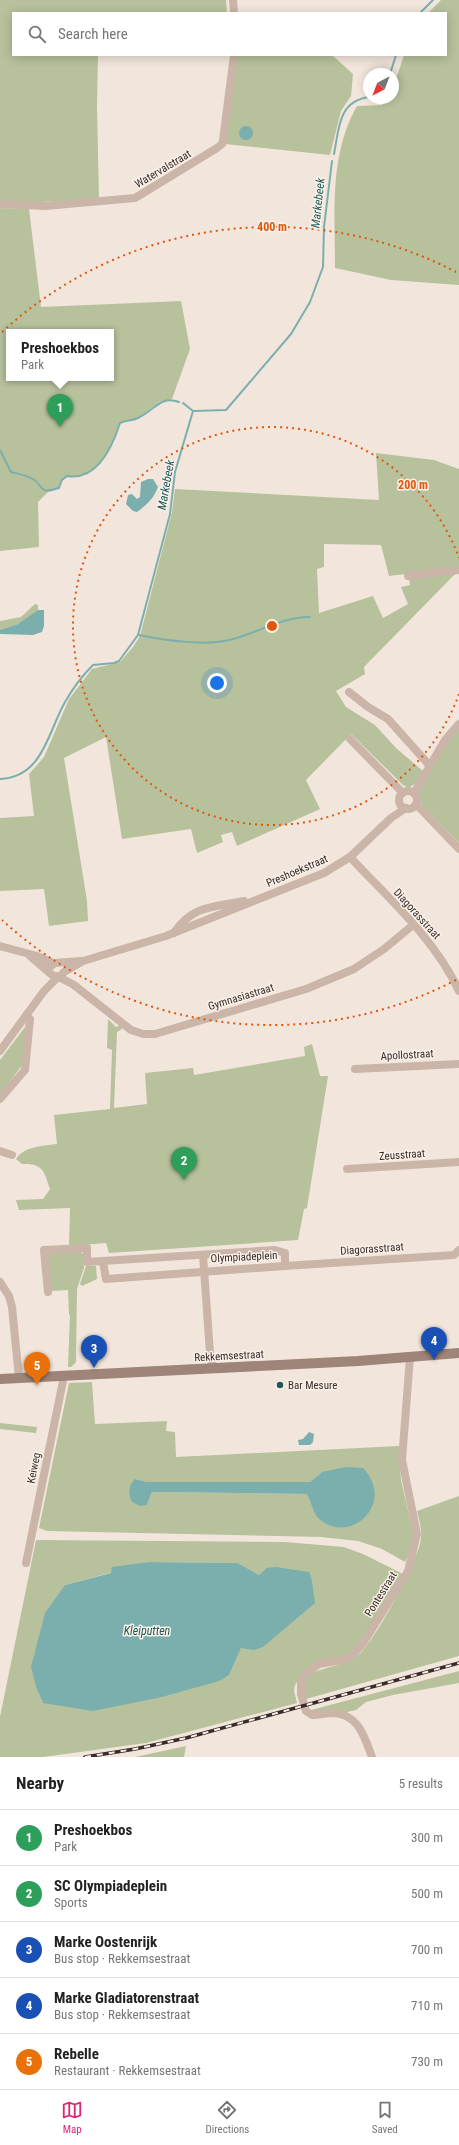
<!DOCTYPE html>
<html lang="en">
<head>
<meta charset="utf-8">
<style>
  body { margin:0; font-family:"Roboto Condensed",sans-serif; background:#f2f2f2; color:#222 }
  .compass { position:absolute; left:363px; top:68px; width:36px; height:36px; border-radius:50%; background:#fff; box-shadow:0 2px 10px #0003; rotate:222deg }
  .you { position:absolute; left:217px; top:683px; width:14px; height:14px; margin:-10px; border:3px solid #fff; border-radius:50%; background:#1a73e8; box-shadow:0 0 0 6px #1a73e833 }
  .badge { display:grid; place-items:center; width:26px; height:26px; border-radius:50%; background:#db2777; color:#fff; font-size:13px; font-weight:700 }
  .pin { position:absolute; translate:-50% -33px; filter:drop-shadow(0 1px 2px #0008) }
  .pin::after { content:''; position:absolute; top:21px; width:14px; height:12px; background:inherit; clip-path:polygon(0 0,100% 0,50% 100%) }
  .popup { position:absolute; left:6px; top:329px; width:108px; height:52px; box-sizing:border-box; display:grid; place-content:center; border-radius:0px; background:#fff; filter:drop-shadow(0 1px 3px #0005); font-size:13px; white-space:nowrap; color:#767676 }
  .popup b { font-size:15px; color:#222 }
  .popup::after { content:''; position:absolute; left:50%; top:100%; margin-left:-8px; border:8px solid transparent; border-top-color:#fff }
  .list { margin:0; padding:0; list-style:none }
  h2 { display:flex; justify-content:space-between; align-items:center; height:52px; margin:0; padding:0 16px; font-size:17px }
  h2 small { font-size:13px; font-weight:400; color:#767676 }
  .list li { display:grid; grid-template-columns:26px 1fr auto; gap:12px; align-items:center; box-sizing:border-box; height:56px; padding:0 16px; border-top:1px solid #e0e0e0 }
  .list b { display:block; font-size:15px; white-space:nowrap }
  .list p { margin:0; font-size:13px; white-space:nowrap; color:#767676 }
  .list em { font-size:13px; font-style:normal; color:#767676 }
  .icon { flex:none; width:22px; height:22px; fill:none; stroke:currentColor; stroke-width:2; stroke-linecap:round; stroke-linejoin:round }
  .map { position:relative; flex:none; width:459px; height:1757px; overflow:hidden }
  .search { position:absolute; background:#fff; box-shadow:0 2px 10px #0003; left:12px; right:12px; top:12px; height:44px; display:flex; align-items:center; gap:10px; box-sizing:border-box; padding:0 14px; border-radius:0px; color:#767676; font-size:15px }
  .sheet { height:332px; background:#fff }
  nav { display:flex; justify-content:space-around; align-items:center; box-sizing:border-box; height:56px; border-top:1px solid #e0e0e0; background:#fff; font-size:11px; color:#767676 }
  nav a { display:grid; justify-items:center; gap:2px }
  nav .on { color:#db2777 }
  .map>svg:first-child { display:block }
  .green { fill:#b7c19c; fill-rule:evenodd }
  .water { fill:#7bafae }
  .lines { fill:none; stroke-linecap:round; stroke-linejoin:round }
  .stream { stroke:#7bafae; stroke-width:2 }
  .street { stroke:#cab5a8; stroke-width:8 }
  .secondary { stroke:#9e8479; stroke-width:10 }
  .rail-casing { stroke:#372c28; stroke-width:3.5 }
  .rail { stroke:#faf1e9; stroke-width:2; stroke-dasharray:6; stroke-linecap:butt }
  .ring { fill:none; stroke:#df570d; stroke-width:2; stroke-dasharray:2 4 }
  .poi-dot { fill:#1d5959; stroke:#faf1e9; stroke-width:1.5 }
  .labels { text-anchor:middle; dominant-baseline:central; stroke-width:3; stroke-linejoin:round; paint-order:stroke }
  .street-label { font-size:11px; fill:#372c28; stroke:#faf1e9 }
  .poi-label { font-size:11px; fill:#372c28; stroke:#faf1e9; text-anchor:start }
  .water-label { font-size:12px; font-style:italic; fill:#1d5959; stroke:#faf1e9 }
  .centre { fill:#df570d; stroke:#faf1e9; stroke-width:2 }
  .ring-label { font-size:12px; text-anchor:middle; font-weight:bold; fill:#df570d; stroke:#faf1e9; stroke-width:3; stroke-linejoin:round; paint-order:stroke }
</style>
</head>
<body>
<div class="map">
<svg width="459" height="1757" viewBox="0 0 459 1757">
  <rect width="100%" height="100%" fill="#f2e6dc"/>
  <g class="green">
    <polygon points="0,0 226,0 227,13 13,13 13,55 98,55 97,107 99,199 21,203 0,202"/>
    <path d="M441,0H459V285L391,280L335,268C335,213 329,155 357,106L382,105L390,98H393V88L404,55H446V13H428Z"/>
    <polygon points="235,55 332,55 353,74 351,96 341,111 330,155 225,144"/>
    <path d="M0,208L29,209L41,307L181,301L190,349L172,399L159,402L138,418L120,423C112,448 97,480 67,476L62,480L59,488L48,492L38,502L39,547L0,551ZM9,332H111V378H9Z"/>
    <polygon points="376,453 434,460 459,469 459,567 389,576 381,545 324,544 324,567 317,569 319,613 373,596 383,618 408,604 401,587 410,585 409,579 456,573 364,667 365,674 336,691 346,707 375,725 396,748 423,771 415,784 408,788 403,785 351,734 306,780 320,809 237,846 232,832 221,835 223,842 197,853 191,829 122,839 106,737 64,758 87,901 88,921 49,926 44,889 0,891 0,818 34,816 29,774 44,757 69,699 92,669 120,662 133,647 140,636 172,512 175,489 379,500"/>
    <path d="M35,604L38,605V610C27,621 15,626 0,630V621L21,617Z"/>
    <polygon points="459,728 459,843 422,805 418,794 442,750"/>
    <path d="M108,1019L116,1027L120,1025L122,1029L117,1032L114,1108L147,1104L145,1073L193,1068L194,1075L305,1056L304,1047L312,1044L320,1076H328L307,1208L304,1209L298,1240L109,1253L106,1243L69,1246L70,1208L19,1210L16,1200L43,1199L50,1189C44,1171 43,1163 22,1164L16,1159C24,1146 43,1146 57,1144L54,1115L110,1109L112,1050L107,1048Z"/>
    <polygon points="25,1027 27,1030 23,1064 0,1095 0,1060"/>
    <polygon points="50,1252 81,1252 83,1254 84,1268 77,1289 76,1362 71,1367 68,1367 70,1315 69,1315 68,1290 51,1291 48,1255"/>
    <polygon points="86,1266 96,1266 97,1279 82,1286 80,1284"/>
    <path d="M92,1382L95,1424L167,1421L166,1431L175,1432L176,1457L399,1446L401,1480L414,1536L411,1549L405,1562L382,1549L358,1541L321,1537L47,1531L39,1528L69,1383ZM322,1472L319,1519L308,1494L152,1492L147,1505L135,1479L148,1482H310Z"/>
    <polygon points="0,1423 37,1427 36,1433 0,1429"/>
    <path d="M459,1496V1656L306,1699L303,1688L306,1677C321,1666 340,1668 356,1657C372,1647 420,1558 421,1538C422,1529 419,1519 417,1511Z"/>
    <path d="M36,1540L285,1542L344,1547L363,1554L401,1573L402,1576L352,1654L305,1670L295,1685L294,1691L297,1703L146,1743L43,1757H0V1717ZM150,1562L238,1563L259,1575L266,1568L278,1633C264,1646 261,1651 241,1647L229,1674L43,1703L37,1690L65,1585Z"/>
    <polygon points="459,1671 459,1683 393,1695 366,1702 356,1710 347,1712 312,1711 311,1710"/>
    <polygon points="186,1746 184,1757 135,1757"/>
  </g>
  <g class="water">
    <circle cx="246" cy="133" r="7"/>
    <path d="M148,479H153L158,487C154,498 147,505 137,512L133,511L126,504L128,495L132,494L137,499L140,497L141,482Z"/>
    <polygon points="38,610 44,610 44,626 42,632 33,635 0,634 0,630 18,624"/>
    <polygon points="309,1432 314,1434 313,1442 310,1445 299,1445 298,1440 303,1439"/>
    <path d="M346,1467L363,1468C396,1503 351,1546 319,1519C314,1515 311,1501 307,1494L152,1492L147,1505L140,1506L132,1502C128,1493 128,1486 135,1479L148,1482H310L322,1472Z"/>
    <polygon points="150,1562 238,1563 259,1575 266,1568 276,1567 309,1572 312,1581 315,1603 263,1647 254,1650 241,1648 229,1675 219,1681 162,1697 93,1711 43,1703 37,1690 31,1667 45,1613 65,1585 111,1573 112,1567"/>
  </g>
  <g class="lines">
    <g class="stream">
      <polyline points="420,13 433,0"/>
      <polyline points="390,74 396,55"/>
      <path d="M334,154C339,129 338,101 369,97"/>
      <polyline points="183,403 193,411"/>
      <path d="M0,450L11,472C19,474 26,475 33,479C45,486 37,495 59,488L62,480L67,476C97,481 112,448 120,423C126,420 132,421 138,418C154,411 160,395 179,402"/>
      <path d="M138,635C165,640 206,647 233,639C259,632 282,617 310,617"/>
      <path d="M0,779C43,777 48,732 65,702C73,688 82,676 93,665L114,663L119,661L138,635L170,514L175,472L193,411L226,410L291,334L310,302L323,267L324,227L332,161"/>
    </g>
    <g class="street">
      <polyline points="233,0 234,13"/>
      <polyline points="0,204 45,206 135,198 217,148 222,144 223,140 234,55"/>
      <polyline points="408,576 459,570"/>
      <polyline points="349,692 368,707 388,719 430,766"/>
      <polyline points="350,739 403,793"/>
      <circle cx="408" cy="800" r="9"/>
      <polyline points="414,793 445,740 459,724"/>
      <polyline points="416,804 459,849"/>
      <path d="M350,857C389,899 435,939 459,991"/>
      <path d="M174,933C192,905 215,907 244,901"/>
      <polyline points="0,946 37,956 53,963"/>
      <polyline points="30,956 52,975 59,977 64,972 83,961 166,936 324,873 350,857 391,818 406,808"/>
      <polyline points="50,967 55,963 81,961"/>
      <polyline points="59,977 74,985 131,1030 143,1034 155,1034 306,989 354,969 384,949 413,925"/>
      <polyline points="0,1051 44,991 58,977"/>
      <polyline points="355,1069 459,1064"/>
      <polyline points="0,1099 25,1070 30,1019 26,1016"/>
      <polyline points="0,1151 12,1155"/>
      <polyline points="347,1169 459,1162"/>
      <polyline points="203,1255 210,1353 214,1369"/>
      <polyline points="285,1266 454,1255 459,1250"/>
      <polyline points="0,1282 9,1296 12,1307 19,1378"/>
      <polyline points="48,1292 44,1250 87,1248 87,1262 275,1250 285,1253 285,1266 106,1279 103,1262"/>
      <polyline points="26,1563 64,1376"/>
      <path d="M372,1757C364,1736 359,1715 334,1713C326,1713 319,1715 312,1715L306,1711L301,1694V1682L303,1676L319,1664L343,1660L353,1655L364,1642L408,1571L417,1534L402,1460L410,1357"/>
    </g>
    <polyline class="secondary" points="0,1379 358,1361 459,1353"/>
    <g class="rail-casing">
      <polyline id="rail" points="85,1757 135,1749 186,1738 459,1663"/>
    </g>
    <use href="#rail" class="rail"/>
  </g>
  <g class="ring">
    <path d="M459 694A199 199 0 1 1 459 558"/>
    <path d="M456 980A399 399 0 0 1 2 920M2 332A399 399 0 0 1 456 272"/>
  </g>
  <circle class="poi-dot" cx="280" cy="1385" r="4"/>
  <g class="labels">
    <g class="street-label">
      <text transform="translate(163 169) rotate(-31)">Watervalstraat</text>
      <text transform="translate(297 871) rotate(-23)">Preshoekstraat</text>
      <text transform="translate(417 914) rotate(48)">Diagorasstraat</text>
      <text transform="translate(241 997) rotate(-17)">Gymnasiastraat</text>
      <text transform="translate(407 1055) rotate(-3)">Apollostraat</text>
      <text transform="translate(402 1155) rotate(-4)">Zeusstraat</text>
      <text transform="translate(372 1249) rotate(-4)">Diagorasstraat</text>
      <text transform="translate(244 1257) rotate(-3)">Olympiadeplein</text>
      <text transform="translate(229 1356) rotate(-3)">Rekkemsestraat</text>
      <text transform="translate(34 1468) rotate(-79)">Keiweg</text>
      <text transform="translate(381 1594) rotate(-58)">Pontestraat</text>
    </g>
    <g class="poi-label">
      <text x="288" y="1385">Bar Mesure</text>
    </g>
    <g class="water-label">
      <text transform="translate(318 203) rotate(-84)">Markebeek</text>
      <text transform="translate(166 485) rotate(-80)">Markebeek</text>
      <text x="147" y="1631">Kleiputten</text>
    </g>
  </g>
  <circle cx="272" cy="626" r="6" class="centre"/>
  <g class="ring-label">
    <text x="272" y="231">400 m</text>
    <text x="413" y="489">200 m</text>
  </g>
</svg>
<svg class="compass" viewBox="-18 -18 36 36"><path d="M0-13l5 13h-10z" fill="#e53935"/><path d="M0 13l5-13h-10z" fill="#767676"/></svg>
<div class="you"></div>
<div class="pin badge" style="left:60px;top:427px;background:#2e9e5b">1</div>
<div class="popup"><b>Preshoekbos</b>Park</div>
<div class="pin badge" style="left:184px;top:1180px;background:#2e9e5b">2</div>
<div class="pin badge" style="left:94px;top:1368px;background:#1a4fb4">3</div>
<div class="pin badge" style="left:434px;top:1360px;background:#1a4fb4">4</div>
<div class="pin badge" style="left:37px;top:1385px;background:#e8710a">5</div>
<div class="search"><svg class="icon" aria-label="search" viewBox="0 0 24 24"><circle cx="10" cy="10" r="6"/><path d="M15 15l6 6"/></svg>Search here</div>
</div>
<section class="sheet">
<h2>Nearby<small>5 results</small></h2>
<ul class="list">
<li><span class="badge" style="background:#2e9e5b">1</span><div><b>Preshoekbos</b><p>Park</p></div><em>300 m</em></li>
<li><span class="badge" style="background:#2e9e5b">2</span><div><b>SC Olympiadeplein</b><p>Sports</p></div><em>500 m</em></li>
<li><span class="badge" style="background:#1a4fb4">3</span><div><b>Marke Oostenrijk</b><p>Bus stop · Rekkemsestraat</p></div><em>700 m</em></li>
<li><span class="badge" style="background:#1a4fb4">4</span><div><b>Marke Gladiatorenstraat</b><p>Bus stop · Rekkemsestraat</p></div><em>710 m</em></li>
<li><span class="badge" style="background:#e8710a">5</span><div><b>Rebelle</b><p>Restaurant · Rekkemsestraat</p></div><em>730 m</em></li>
</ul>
</section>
<nav>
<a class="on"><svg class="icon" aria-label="map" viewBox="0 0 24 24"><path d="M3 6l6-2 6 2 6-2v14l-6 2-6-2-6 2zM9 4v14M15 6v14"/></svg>Map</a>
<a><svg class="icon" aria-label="directions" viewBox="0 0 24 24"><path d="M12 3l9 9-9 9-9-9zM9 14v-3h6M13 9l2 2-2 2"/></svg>Directions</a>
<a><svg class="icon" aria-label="saved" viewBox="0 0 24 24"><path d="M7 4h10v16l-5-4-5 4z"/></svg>Saved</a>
</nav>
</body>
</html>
